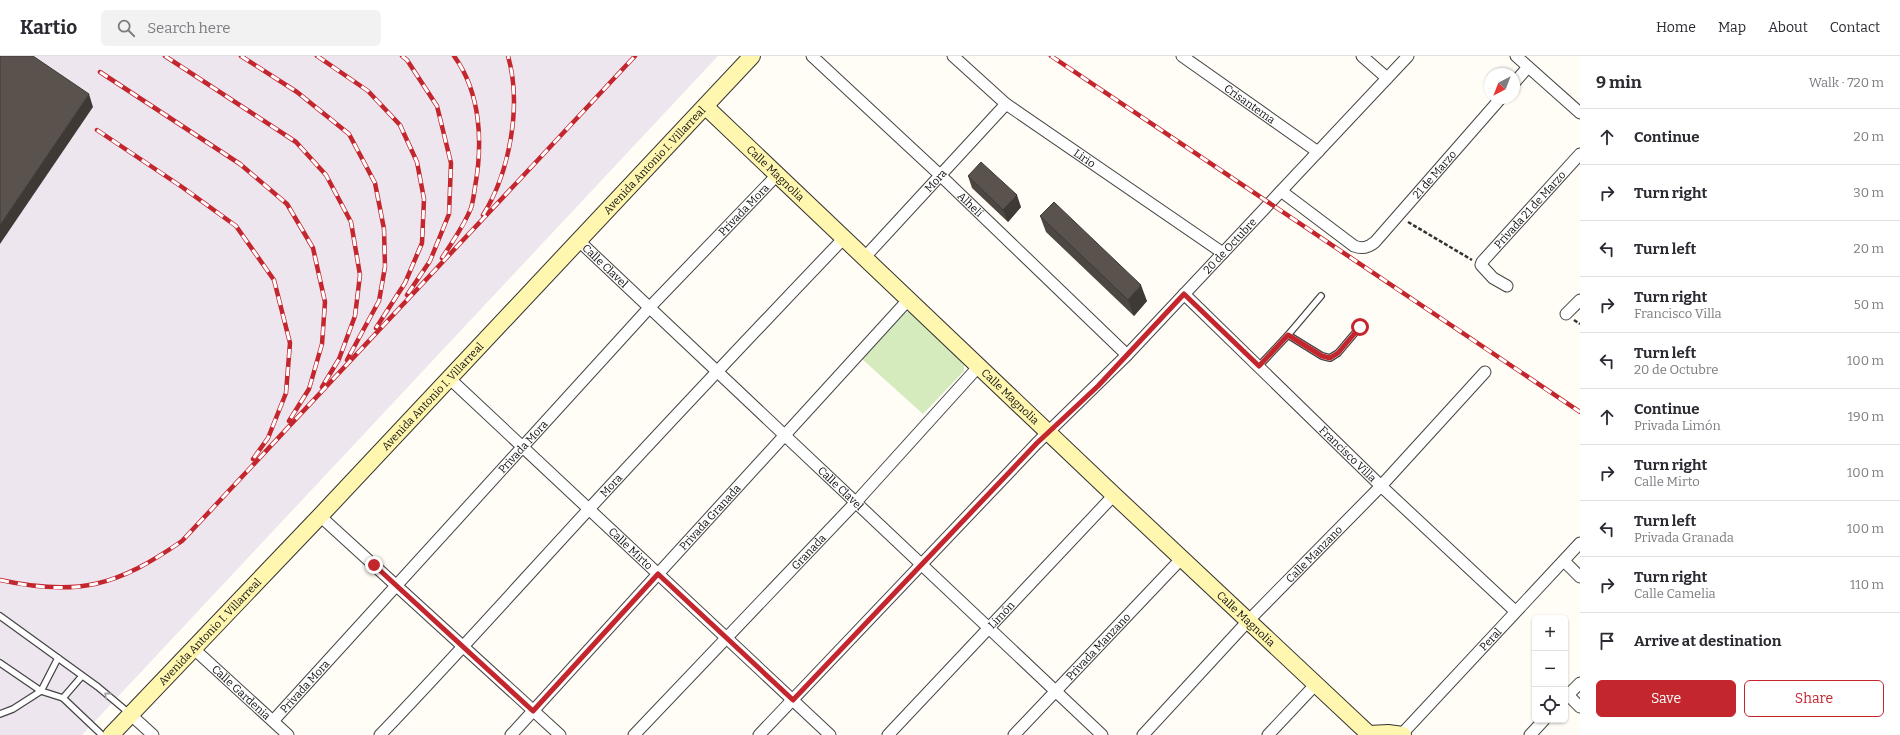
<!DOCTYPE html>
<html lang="en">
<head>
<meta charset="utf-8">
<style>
  body { margin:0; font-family:Bitter,serif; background:#f2f2f3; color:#2b2b33 }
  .controls { position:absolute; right:12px; bottom:12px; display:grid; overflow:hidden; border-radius:6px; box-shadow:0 1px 3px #0004 }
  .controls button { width:36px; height:36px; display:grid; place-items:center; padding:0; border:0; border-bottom:1px solid #e1e1e2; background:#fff; color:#2b2b33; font:20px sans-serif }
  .compass { position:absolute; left:1484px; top:12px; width:36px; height:36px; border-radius:50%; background:#fff; box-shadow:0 1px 3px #0004; rotate:222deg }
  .stop { position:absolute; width:12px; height:12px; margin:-9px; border:3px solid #c4262e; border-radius:50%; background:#fff }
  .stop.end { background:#c4262e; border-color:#fff; box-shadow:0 1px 4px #0008 }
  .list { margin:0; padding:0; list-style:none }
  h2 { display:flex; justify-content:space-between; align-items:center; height:52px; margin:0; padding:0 16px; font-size:17px }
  h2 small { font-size:13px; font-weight:400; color:#7c7c81 }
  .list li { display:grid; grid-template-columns:26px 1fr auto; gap:12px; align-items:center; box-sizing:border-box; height:56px; padding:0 16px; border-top:1px solid #e1e1e2 }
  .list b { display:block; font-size:15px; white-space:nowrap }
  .list p { margin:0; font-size:13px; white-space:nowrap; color:#7c7c81 }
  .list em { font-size:13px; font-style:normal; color:#7c7c81 }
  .actions { display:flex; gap:8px; padding:12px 16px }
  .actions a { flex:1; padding:9px 0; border:1px solid #c4262e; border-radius:6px; text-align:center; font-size:14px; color:#c4262e }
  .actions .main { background:#c4262e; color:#fff }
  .icon { flex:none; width:22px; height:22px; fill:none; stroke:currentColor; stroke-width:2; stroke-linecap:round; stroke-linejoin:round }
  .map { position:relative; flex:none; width:1580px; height:679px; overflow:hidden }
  header { display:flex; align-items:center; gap:24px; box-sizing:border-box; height:56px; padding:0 20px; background:#fff; border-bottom:1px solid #e1e1e2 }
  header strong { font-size:19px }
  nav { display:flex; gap:22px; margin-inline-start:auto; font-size:14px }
  .search { width:280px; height:36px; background:#f2f2f3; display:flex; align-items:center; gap:10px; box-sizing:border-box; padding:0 14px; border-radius:6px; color:#7c7c81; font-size:15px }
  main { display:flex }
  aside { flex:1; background:#fff }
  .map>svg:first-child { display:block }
  .industrial { fill:#eee6ef }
  .green { fill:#d5ebbd }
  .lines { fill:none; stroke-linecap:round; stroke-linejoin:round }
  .lane-casing { stroke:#444; stroke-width:8 }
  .street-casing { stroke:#444; stroke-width:13 }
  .secondary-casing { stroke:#333; stroke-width:18 }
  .path { stroke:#333; stroke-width:2.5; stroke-dasharray:4 2; stroke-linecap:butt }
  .lane { stroke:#fff; stroke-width:5.5 }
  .street { stroke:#fff; stroke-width:11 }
  .secondary { stroke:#fff6b0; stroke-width:16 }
  .rail-casing { stroke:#c4262e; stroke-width:4.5 }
  .rail { stroke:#fff; stroke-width:3; stroke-dasharray:9; stroke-linecap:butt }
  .wall { fill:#4d4742 }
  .shaded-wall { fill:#3f3936 }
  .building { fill:#5a524d; stroke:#3f3936 }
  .oneway { stroke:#a0a0a0 }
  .route { stroke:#c4262e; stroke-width:5 }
  .labels { text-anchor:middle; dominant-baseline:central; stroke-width:4; stroke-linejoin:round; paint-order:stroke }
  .street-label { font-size:11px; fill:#111; stroke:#fff }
</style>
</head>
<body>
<header>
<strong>Kartio</strong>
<div class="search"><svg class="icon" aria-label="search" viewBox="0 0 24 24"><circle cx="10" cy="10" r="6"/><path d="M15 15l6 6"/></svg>Search here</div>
<nav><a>Home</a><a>Map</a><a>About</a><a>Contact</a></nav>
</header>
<main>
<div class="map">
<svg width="1580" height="679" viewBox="0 0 1580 679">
  <rect width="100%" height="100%" fill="#fffdf5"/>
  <polygon class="industrial" points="0,0 718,0 82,679 0,679"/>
  <polygon class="green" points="911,255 964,309 964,315 923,358 862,303 905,257"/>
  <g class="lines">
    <g class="lane-casing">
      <g id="lane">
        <polyline points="1288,279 1321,240"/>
        <polyline points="1259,310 1288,279 1322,300 1330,302 1338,297 1360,271"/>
        <polyline points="0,560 98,631 129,657"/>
        <polyline points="0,607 41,635 63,642 102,679"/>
        <polyline points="63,642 82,620"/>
        <polyline points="0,658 13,653 41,635 58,602"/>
      </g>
    </g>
    <g class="street-casing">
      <g id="street">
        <path id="s1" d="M812,0L940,119L1127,299"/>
        <path id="s2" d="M953,0L1006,48L1223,197"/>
        <path id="s3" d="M1182,0L1318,96"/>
        <polyline points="1362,0 1387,22"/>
        <polyline points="1516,0 1580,57"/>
        <polyline points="1514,27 1528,11"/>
        <path id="s4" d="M1281,135L1354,190C1362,193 1368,192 1375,186L1501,42"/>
        <path id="s5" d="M579,185L1102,679"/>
        <path id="s6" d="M865,201L1006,48"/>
        <path id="s7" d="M1507,230L1493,222L1481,209L1482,206L1580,98"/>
        <path id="s8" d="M1184,238L1381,430L1515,555"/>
        <polyline points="1566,258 1580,244"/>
        <path id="s9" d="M449,322L830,679"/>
        <polyline points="320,460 560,679"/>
        <polyline points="1564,505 1580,521"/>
        <path id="s10" d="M194,593L288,679"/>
        <polyline points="1568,639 1580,651"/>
        <polyline points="1565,642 1580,627"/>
        <polyline points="131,659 153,679"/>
        <path id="s11" d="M273,665L649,252L777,119"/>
        <path id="s12" d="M380,679C451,605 519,529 589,453C673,362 758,272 844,182"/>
        <path id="s13" d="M511,679L909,243"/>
        <path id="s14" d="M634,679L856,446L979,310"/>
        <path id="s15" d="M759,679L1037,387L1127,299L1408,0"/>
        <path id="s16" d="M888,679L1114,439"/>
        <path id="s17" d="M1014,679L1182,502"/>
        <path id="s18" d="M1143,679L1248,565L1381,430L1485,316"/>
        <polyline points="1268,679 1315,629"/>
        <path id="s19" d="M1401,679L1580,487"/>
        <polyline points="1530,679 1544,664"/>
      </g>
    </g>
    <g class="secondary-casing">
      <g id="secondary">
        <path id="s20" d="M706,51L1114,439L1370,679"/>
        <polyline points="1369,678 1388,677 1403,679"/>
        <path id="s21" d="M111,679L320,460L752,0"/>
      </g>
    </g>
    <g class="path">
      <polyline points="1408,166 1472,204"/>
      <polyline points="1574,264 1580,268"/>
    </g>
    <use href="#lane" class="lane"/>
    <use href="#street" class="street"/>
    <use href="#secondary" class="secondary"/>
    <g class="rail-casing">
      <g id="rail">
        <polyline points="165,0 296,86 326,119 351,166 360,219 355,260 339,303 322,331"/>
        <polyline points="241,0 297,36 349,78 375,127 384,173 385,211 379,245 347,304"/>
        <polyline points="317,0 368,35 400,69 417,106 424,143 422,187 405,227 376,272"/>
        <polyline points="402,0 407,4 437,50 451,107 449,158 430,205 407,239"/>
        <polyline points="1051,0 1580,356"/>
        <polyline points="100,16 240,108 287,148 313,192 325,246 322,288 309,333 289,365"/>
        <polyline points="97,74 182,131 236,170 274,224 290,287 286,337 268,382 253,403"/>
        <path d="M483,159C510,116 522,49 508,0"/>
        <path d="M442,202C452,186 464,170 471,152C473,146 474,138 475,131C483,87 481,37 454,0"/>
        <path d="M0,524C78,541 117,530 182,485L635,0"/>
      </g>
    </g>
    <use href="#rail" class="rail"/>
  </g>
  <g class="wall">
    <polygon points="968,120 1021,151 1008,166 972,132"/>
    <polygon points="1040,160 1147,245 1134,260 1046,176"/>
  </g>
  <g class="shaded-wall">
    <polygon points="89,38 93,51 0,188 0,169"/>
    <polygon points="1017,139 1021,151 1008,166 1003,154"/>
    <polygon points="1141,229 1147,245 1134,260 1128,244"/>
  </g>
  <g class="building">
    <polygon points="0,0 33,0 89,38 0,169"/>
    <polygon points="981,106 1017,139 1003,154 968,120"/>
    <polygon points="1054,146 1141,229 1128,244 1040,160"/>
  </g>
  <defs><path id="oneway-chevron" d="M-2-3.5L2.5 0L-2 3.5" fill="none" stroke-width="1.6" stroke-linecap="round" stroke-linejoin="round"/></defs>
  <use class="oneway" href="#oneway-chevron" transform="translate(107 639) rotate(-139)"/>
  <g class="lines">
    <polyline class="route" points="374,509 533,655 658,518 793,644 1037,387 1098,330 1184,238 1259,310 1288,279 1322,300 1330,302 1338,297 1360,271"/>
  </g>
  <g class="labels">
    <g class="street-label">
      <text stroke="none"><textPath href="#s3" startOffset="83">Crisantema</textPath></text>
      <text stroke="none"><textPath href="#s2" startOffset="167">Lirio</textPath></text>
      <text stroke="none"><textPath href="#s21" startOffset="791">Avenida Antonio I. Villarreal</textPath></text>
      <text stroke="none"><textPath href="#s20" startOffset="96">Calle Magnolia</textPath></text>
      <text stroke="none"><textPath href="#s4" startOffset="204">21 de Marzo</textPath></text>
      <text stroke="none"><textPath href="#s6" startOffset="104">Mora</textPath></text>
      <text stroke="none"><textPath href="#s1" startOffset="217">Alhelí</textPath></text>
      <text stroke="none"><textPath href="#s7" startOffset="108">Privada 21 de Marzo</textPath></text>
      <text stroke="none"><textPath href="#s11" startOffset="695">Privada Mora</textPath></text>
      <text stroke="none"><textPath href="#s15" startOffset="679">20 de Octubre</textPath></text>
      <text stroke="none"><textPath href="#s5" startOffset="36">Calle Clavel</textPath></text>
      <text stroke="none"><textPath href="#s21" startOffset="467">Avenida Antonio I. Villarreal</textPath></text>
      <text stroke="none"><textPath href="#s20" startOffset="420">Calle Magnolia</textPath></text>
      <text stroke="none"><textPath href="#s11" startOffset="371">Privada Mora</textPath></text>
      <text stroke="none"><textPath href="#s8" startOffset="229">Francisco Villa</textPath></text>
      <text stroke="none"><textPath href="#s12" startOffset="340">Mora</textPath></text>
      <text stroke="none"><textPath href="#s5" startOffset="360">Calle Clavel</textPath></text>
      <text stroke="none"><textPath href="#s13" startOffset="295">Privada Granada</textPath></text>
      <text stroke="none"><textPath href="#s9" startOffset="249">Calle Mirto</textPath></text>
      <text stroke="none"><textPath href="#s14" startOffset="253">Granada</textPath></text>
      <text stroke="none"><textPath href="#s18" startOffset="249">Calle Manzano</textPath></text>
      <text stroke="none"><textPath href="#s16" startOffset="165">Limón</textPath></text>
      <text stroke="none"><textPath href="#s20" startOffset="744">Calle Magnolia</textPath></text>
      <text stroke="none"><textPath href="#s21" startOffset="143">Avenida Antonio I. Villarreal</textPath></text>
      <text stroke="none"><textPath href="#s19" startOffset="131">Peral</textPath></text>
      <text stroke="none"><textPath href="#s17" startOffset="122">Privada Manzano</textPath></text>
      <text stroke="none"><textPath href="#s11" startOffset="47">Privada Mora</textPath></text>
      <text stroke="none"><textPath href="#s10" startOffset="64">Calle Gardenia</textPath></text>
    </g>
  </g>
</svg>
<div class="controls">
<button>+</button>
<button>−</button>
<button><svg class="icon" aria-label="locate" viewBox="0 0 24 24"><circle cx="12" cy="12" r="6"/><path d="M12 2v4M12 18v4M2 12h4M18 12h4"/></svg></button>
</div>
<svg class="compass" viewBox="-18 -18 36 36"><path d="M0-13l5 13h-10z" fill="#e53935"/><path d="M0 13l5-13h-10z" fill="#7c7c81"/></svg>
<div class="stop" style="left:1360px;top:271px"></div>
<div class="stop end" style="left:374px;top:509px"></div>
</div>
<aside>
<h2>9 min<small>Walk · 720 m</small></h2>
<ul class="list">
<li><svg class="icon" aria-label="ahead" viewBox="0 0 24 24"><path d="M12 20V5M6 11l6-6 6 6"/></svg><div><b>Continue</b></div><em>20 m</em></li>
<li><svg class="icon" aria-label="right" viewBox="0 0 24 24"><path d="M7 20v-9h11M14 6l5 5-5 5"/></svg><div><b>Turn right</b></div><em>30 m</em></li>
<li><svg class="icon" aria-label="left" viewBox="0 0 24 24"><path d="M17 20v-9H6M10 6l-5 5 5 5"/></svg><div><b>Turn left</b></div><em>20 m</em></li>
<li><svg class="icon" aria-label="right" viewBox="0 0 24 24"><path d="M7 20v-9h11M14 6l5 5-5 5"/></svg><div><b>Turn right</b><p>Francisco Villa</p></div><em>50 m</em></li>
<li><svg class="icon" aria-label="left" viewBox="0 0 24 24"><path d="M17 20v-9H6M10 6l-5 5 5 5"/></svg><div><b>Turn left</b><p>20 de Octubre</p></div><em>100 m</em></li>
<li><svg class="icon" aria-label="ahead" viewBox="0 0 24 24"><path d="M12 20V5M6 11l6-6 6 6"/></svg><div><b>Continue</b><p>Privada Limón</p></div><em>190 m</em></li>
<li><svg class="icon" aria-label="right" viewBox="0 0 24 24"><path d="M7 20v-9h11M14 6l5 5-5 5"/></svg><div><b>Turn right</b><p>Calle Mirto</p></div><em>100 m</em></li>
<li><svg class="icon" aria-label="left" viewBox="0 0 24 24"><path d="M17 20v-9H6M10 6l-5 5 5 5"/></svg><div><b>Turn left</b><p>Privada Granada</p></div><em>100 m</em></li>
<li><svg class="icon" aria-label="right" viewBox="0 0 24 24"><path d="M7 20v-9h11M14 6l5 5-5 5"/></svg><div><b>Turn right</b><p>Calle Camelia</p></div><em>110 m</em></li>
<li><svg class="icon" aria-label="arrive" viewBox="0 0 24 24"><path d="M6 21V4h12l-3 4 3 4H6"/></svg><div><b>Arrive at destination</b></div></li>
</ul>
<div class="actions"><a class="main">Save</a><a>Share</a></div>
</aside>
</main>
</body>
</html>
